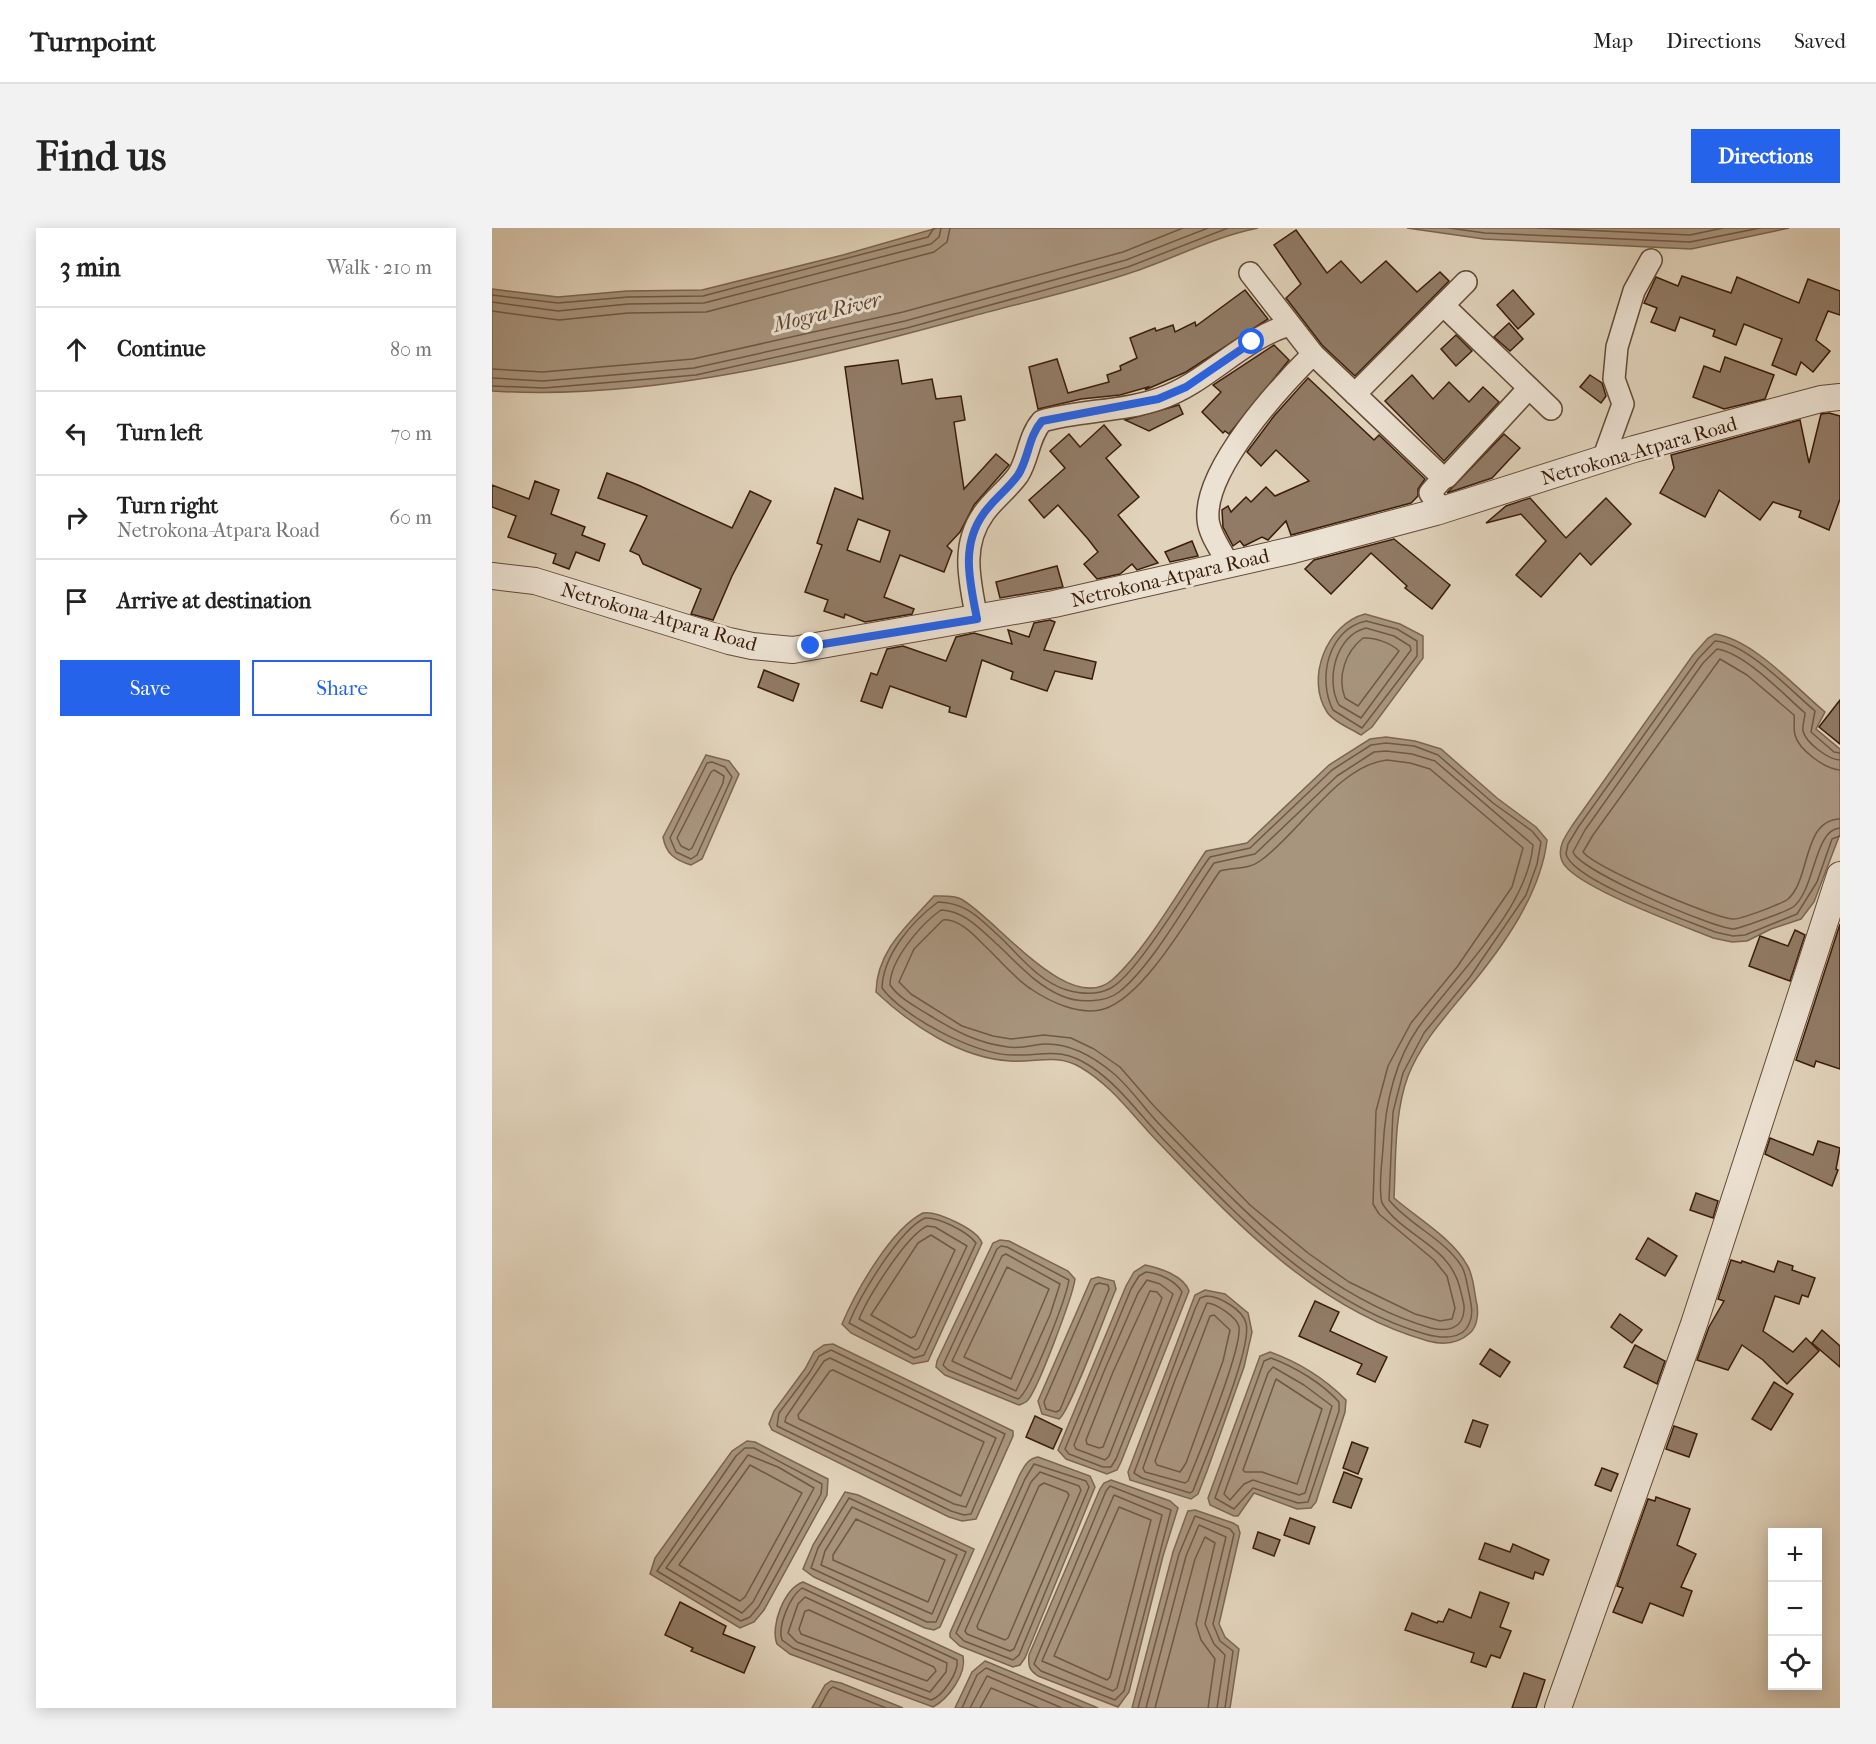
<!DOCTYPE html>
<html lang="en">
<head>
<meta charset="utf-8">
<style>
  body { margin:0; font-family:"IM FELL French Canon",serif; background:#f2f2f2; color:#222 }
  .controls { position:absolute; right:18px; bottom:18px; display:grid; overflow:hidden; border-radius:0px; box-shadow:0 3px 15px #0003 }
  .controls button { width:54px; height:54px; display:grid; place-items:center; padding:0; border:0; border-bottom:2px solid #e0e0e0; background:#fff; color:#222; font:30px sans-serif }
  .stop { position:absolute; width:18px; height:18px; margin:-14px; border:4px solid #2563eb; border-radius:50%; background:#fff }
  .stop.end { background:#2563eb; border-color:#fff; box-shadow:0 2px 6px #0008 }
  .list { margin:0; padding:0; list-style:none }
  h2 { display:flex; justify-content:space-between; align-items:center; height:78px; margin:0; padding:0 24px; font-size:26px }
  h2 small { font-size:20px; font-weight:400; color:#767676 }
  .list li { display:grid; grid-template-columns:39px 1fr auto; gap:18px; align-items:center; box-sizing:border-box; height:84px; padding:0 24px; border-top:2px solid #e0e0e0 }
  .list b { display:block; font-size:22px; white-space:nowrap }
  .list p { margin:0; font-size:20px; white-space:nowrap; color:#767676 }
  .list em { font-size:20px; font-style:normal; color:#767676 }
  .actions { display:flex; gap:12px; padding:18px 24px }
  .actions a { flex:1; padding:14px 0; border:2px solid #2563eb; border-radius:0px; text-align:center; font-size:21px; color:#2563eb }
  .actions .main { background:#2563eb; color:#fff }
  .icon { flex:none; width:33px; height:33px; fill:none; stroke:currentColor; stroke-width:2; stroke-linecap:round; stroke-linejoin:round }
  .map { position:relative; flex:none; width:1348px; height:1480px; overflow:hidden; border-radius:0px }
  header { display:flex; align-items:center; gap:36px; box-sizing:border-box; height:84px; padding:0 30px; background:#fff; border-bottom:2px solid #e0e0e0 }
  header strong { font-size:28px }
  nav { display:flex; gap:33px; margin-inline-start:auto; font-size:21px }
  .intro { display:flex; align-items:center; justify-content:space-between; box-sizing:border-box; height:144px; padding:0 36px }
  h1 { margin:0; font-size:42px }
  .button { padding:15px 27px; border-radius:0px; background:#2563eb; color:#fff; font-size:21px; font-weight:700 }
  main { display:flex; gap:36px; padding:0 36px }
  aside { flex:1; background:#fff; border-radius:0px; box-shadow:0 3px 15px #0003 }
  .map>svg:first-child { display:block }
  .water { fill:#a8957e; stroke:#7c654f; stroke-width:1.5 }
  .lines { fill:none; stroke-linecap:round; stroke-linejoin:round }
  .shore { stroke:#715844; stroke-width:1.5 }
  .building { fill:#917b66; stroke:#3a1c09; stroke-width:1.5; fill-rule:evenodd }
  .minor-casing { stroke:#644a36; stroke-width:24 }
  .tertiary-casing { stroke:#644a36; stroke-width:28 }
  .minor { stroke:#ece2d3; stroke-width:21 }
  .tertiary { stroke:#ece2d3; stroke-width:26 }
  .route { stroke:#2563eb; stroke-width:8 }
  .labels { text-anchor:middle; dominant-baseline:central; stroke-width:6; stroke-linejoin:round; paint-order:stroke }
  .street-label { font-size:20px; fill:#3a1c09; stroke:#ece2d3 }
  .water-label { font-size:21px; font-style:italic; fill:#604632; stroke:#ece2d3 }
</style>
</head>
<body>
<header>
<strong>Turnpoint</strong>
<nav><a>Map</a><a>Directions</a><a>Saved</a></nav>
</header>
<div class="intro"><h1>Find us</h1><a class="button">Directions</a></div>
<main>
<aside>
<h2>3 min<small>Walk · 210 m</small></h2>
<ul class="list">
<li><svg class="icon" aria-label="ahead" viewBox="0 0 24 24"><path d="M12 20V5M6 11l6-6 6 6"/></svg><div><b>Continue</b></div><em>80 m</em></li>
<li><svg class="icon" aria-label="left" viewBox="0 0 24 24"><path d="M17 20v-9H6M10 6l-5 5 5 5"/></svg><div><b>Turn left</b></div><em>70 m</em></li>
<li><svg class="icon" aria-label="right" viewBox="0 0 24 24"><path d="M7 20v-9h11M14 6l5 5-5 5"/></svg><div><b>Turn right</b><p>Netrokona-Atpara Road</p></div><em>60 m</em></li>
<li><svg class="icon" aria-label="arrive" viewBox="0 0 24 24"><path d="M6 21V4h12l-3 4 3 4H6"/></svg><div><b>Arrive at destination</b></div></li>
</ul>
<div class="actions"><a class="main">Save</a><a>Share</a></div>
</aside>
<div class="map">
<svg width="1348" height="1480" viewBox="0 0 1348 1480">
  <rect width="100%" height="100%" fill="#e1d3bb"/>
  <filter id="stains"><feTurbulence type="fractalNoise" baseFrequency=".00333" numOctaves="4"/><feColorMatrix values="0 0 0 0 .2 0 0 0 0 .09 0 0 0 0 .02 0 0 0 .5 -.17"/></filter>
  <radialGradient id="worn" r=".72"><stop offset=".6" stop-color="#630" stop-opacity="0"/><stop offset="1" stop-color="#630" stop-opacity=".3"/></radialGradient>
  <g class="water">
    <path d="M445,0H766C721,9 681,31 638,45C587,62 533,74 481,88C327,130 161,173 0,163V61L66,69L135,63L210,62L351,27Z"/>
    <polygon points="915,0 1297,0 1199,21 992,11"/>
    <path d="M873,386L908,396L931,408V430L880,499L869,507C860,501 841,494 835,484C813,450 835,396 873,386Z"/>
    <path d="M1223,406C1262,412 1303,459 1333,484L1324,501L1348,521V606L1322,674L1309,691L1279,701L1255,713L1240,714L1221,710C1192,698 1080,658 1070,633C1064,619 1075,606 1082,595L1201,427L1216,410Z"/>
    <path d="M894,509L923,513L949,521L1005,570L1044,599L1055,612C1049,666 1010,720 975,762C953,789 929,815 916,848C902,886 904,930 902,970C925,990 960,1010 975,1037C981,1046 982,1061 984,1072C987,1083 986,1098 978,1105C966,1116 951,1117 936,1113C826,1082 746,997 669,917C643,891 621,858 588,839C564,825 544,835 518,833C468,830 419,797 384,764C385,722 416,697 442,668C450,668 462,667 469,671C504,690 577,789 620,752C653,723 688,661 714,623L755,615L837,537L878,511Z"/>
    <path d="M214,527L237,533L247,546L210,631L199,637C183,632 174,626 171,609Z"/>
    <path d="M431,985C445,983 485,1001 490,1015L436,1133L421,1136L359,1105L350,1096C364,1063 399,1001 431,985Z"/>
    <path d="M508,1012L517,1013L576,1043L583,1051C581,1067 545,1164 535,1173C533,1175 530,1176 527,1177L453,1147L444,1139L445,1133L501,1015Z"/>
    <path d="M653,1037C668,1040 692,1048 697,1063L629,1234L625,1242L615,1246L574,1231L566,1222L634,1058L642,1044Z"/>
    <path d="M606,1049L622,1053L624,1061C616,1079 577,1186 567,1191L550,1186L546,1173L599,1051Z"/>
    <polygon points="713,1062 733,1066 756,1085 760,1104 752,1139 715,1243 706,1266 699,1271 638,1252 636,1244 703,1067"/>
    <polygon points="341,1116 521,1203 521,1208 484,1291 470,1293 457,1289 280,1202 277,1196 282,1183 313,1141 322,1124 332,1117"/>
    <path d="M778,1124C806,1134 833,1151 854,1172L853,1184L824,1274L819,1280L805,1281L762,1265L746,1288H742L718,1277L716,1270L768,1128Z"/>
    <polygon points="255,1213 263,1214 332,1249 336,1251 335,1267 272,1382 262,1394 248,1400 158,1346 163,1330 240,1223"/>
    <path d="M546,1229L598,1248L603,1259L533,1430L528,1437L521,1439L468,1418L458,1409V1405L527,1248C532,1239 535,1231 546,1229Z"/>
    <path d="M619,1252L678,1273L686,1280L671,1328L637,1464L626,1479L546,1448C537,1442 536,1438 537,1427L608,1261L612,1255Z"/>
    <polygon points="353,1264 366,1267 482,1321 448,1399 442,1402 433,1400 322,1349 311,1341 321,1317"/>
    <polygon points="703,1282 741,1295 746,1298 748,1305 727,1396 733,1409 747,1421 738,1480 640,1480 681,1324 694,1288 696,1283"/>
    <path d="M311,1354L471,1428C475,1446 456,1471 441,1479L298,1426L285,1416C278,1398 292,1361 311,1354Z"/>
    <polygon points="493,1433 498,1435 606,1480 463,1480 480,1444"/>
    <polygon points="339,1453 349,1455 411,1480 320,1480 333,1457"/>
  </g>
  <g class="lines">
    <g class="shore">
      <polyline points="957,0 993,5 1198,14 1268,0"/>
      <polyline points="1046,0 1198,7 1231,0"/>
      <polyline points="0,67 66,75 136,69 211,68 436,9 442,0"/>
      <polyline points="0,74 66,83 136,76 212,75 439,16 447,9 449,0"/>
      <polyline points="0,83 67,92 136,85 214,84 442,24 455,14 458,0"/>
      <polyline points="0,141 51,144 201,131 411,84 631,24 691,0"/>
      <polyline points="0,150 51,153 202,140 413,93 634,32 716,0"/>
      <polyline points="0,158 52,160 204,147 415,100 636,39 736,0"/>
      <path d="M874,393L905,401L925,413V428L870,500L841,482C825,451 836,401 874,393Z"/>
      <path d="M874,400L902,408L918,418L919,422L869,490L847,477C833,452 844,407 874,400Z"/>
      <path d="M871,410C882,409 899,415 907,423L866,478L853,470C845,449 853,424 871,410Z"/>
      <path d="M894,515L922,518L946,527L1001,575L1040,603L1049,614L1045,636L1034,667L978,749L932,805L911,845L901,884L897,972C917,997 953,1011 970,1039C974,1046 975,1057 977,1065C979,1076 982,1086 977,1096C970,1113 947,1110 933,1106C825,1075 746,988 671,911C647,886 627,857 598,838C568,818 552,828 520,827C484,827 411,789 390,760C391,727 420,693 446,674C475,675 487,690 507,708C527,727 547,754 575,762C589,766 606,767 619,760C645,746 698,656 718,629L758,620L840,542L879,517Z"/>
      <path d="M894,523L920,526L943,533L1041,617C1035,683 963,747 926,800C901,836 893,878 891,920C890,937 886,958 890,975C911,1009 957,1016 968,1060C969,1067 973,1075 972,1082C971,1101 955,1104 939,1100C828,1068 748,979 670,899C653,882 639,860 621,845C602,829 578,815 552,816C540,817 527,821 516,819C485,815 463,803 437,787C423,778 408,771 398,757C398,732 429,696 449,682C473,683 489,702 506,717C526,736 544,757 570,768C586,775 613,775 627,764C660,738 697,671 722,635L763,626L845,548L882,524Z"/>
      <path d="M1348,525L1342,524L1319,504L1323,483C1299,463 1255,415 1223,413L1206,431L1087,598L1076,616L1074,626C1081,653 1194,692 1223,704L1241,708L1253,707L1305,686L1325,654L1340,611L1348,608"/>
      <path d="M895,532L918,535L938,541L1031,620L1020,659L965,739L919,795L896,838L884,883L881,976L887,986L942,1032L955,1048L963,1080L960,1091L948,1093L923,1086L857,1054L816,1025L758,977L661,877L628,839L602,821L579,810L552,807L519,811L501,808L470,798L419,766L407,754L422,721L451,692C466,690 482,707 492,717C507,731 522,750 539,761C558,774 588,788 612,781C654,768 702,680 728,643C741,639 756,642 768,633C806,607 846,537 895,532Z"/>
      <path d="M1348,532C1337,532 1314,515 1311,503C1310,497 1313,490 1313,485C1291,466 1253,425 1225,421L1211,435L1093,602L1081,624C1088,643 1218,699 1241,701C1246,701 1296,683 1301,679C1323,663 1322,601 1348,600"/>
      <polygon points="220,534 233,539 240,549 205,627 199,631 184,624 178,610 215,535"/>
      <polygon points="222,542 232,548 231,555 200,620 197,622 189,618 185,610 219,544"/>
      <path d="M1348,542C1333,541 1307,522 1303,507C1301,500 1303,494 1302,487L1255,447L1228,431L1101,607L1091,624C1104,640 1219,689 1241,691C1247,692 1292,675 1296,671C1319,651 1310,592 1348,591"/>
      <path d="M433,990C447,989 476,1004 484,1015L432,1127L422,1130L357,1095C368,1068 407,1002 433,990Z"/>
      <path d="M435,998L443,999L475,1018L427,1120L424,1122L367,1091C376,1069 414,1008 435,998Z"/>
      <polygon points="439,1007 463,1022 423,1108 419,1110 379,1087 426,1015"/>
      <path d="M509,1018L515,1019L577,1052C574,1070 538,1165 526,1171L456,1142L451,1137L505,1021Z"/>
      <polygon points="514,1026 568,1056 558,1087 524,1163 460,1133 510,1028"/>
      <polygon points="515,1039 557,1061 519,1151 472,1129"/>
      <path d="M654,1044C667,1045 684,1053 690,1064L624,1231L619,1239H611L577,1226L573,1221L639,1061L647,1048Z"/>
      <polygon points="655,1052 668,1056 681,1066 617,1228 613,1232 584,1221 582,1217 613,1141 646,1065"/>
      <polygon points="607,1055 616,1057 617,1061 568,1182 564,1184 554,1181 552,1174 603,1057"/>
      <polygon points="658,1063 665,1064 670,1070 611,1219 607,1220 595,1216 594,1212 621,1144"/>
      <path d="M714,1068C727,1068 750,1081 754,1095C761,1121 712,1232 701,1263L698,1265L650,1250L642,1245L703,1081L708,1070Z"/>
      <path d="M715,1075C725,1076 745,1089 747,1099C750,1122 707,1226 696,1253L693,1255L653,1244L651,1240L683,1152Z"/>
      <polygon points="722,1087 738,1102 731,1133 694,1235 688,1244 665,1237 663,1233 718,1088"/>
      <polygon points="339,1122 513,1206 479,1286 472,1287 459,1283 285,1198 287,1185 318,1144 327,1128"/>
      <polygon points="338,1130 504,1210 474,1279 462,1276 293,1194 294,1189 332,1133"/>
      <path d="M779,1130C803,1139 830,1155 847,1174V1183L816,1274L806,1275L761,1260L742,1281L723,1270L772,1133Z"/>
      <polygon points="781,1139 812,1157 840,1178 813,1265 807,1267 761,1252 752,1256 738,1272 732,1266 776,1145"/>
      <polygon points="341,1142 492,1214 469,1268 307,1191 306,1187 338,1143"/>
      <polygon points="784,1151 830,1181 805,1256 770,1244 753,1244 751,1242"/>
      <polygon points="253,1220 262,1220 330,1256 329,1266 267,1378 258,1389 249,1393 165,1343 244,1228"/>
      <polygon points="256,1227 286,1239 322,1260 261,1374 250,1385 174,1340"/>
      <polygon points="542,1236 594,1253 597,1259 527,1427 521,1432 472,1413 464,1405 533,1251"/>
      <polygon points="258,1237 310,1265 253,1369 248,1373 187,1337"/>
      <polygon points="548,1244 587,1258 589,1262 522,1421 518,1423 475,1406 473,1403 539,1254"/>
      <polygon points="552,1255 575,1264 577,1267 516,1410 513,1412 486,1401 485,1398 547,1258"/>
      <polygon points="618,1258 679,1282 632,1463 623,1472 549,1443 542,1436 614,1263"/>
      <polygon points="622,1267 670,1287 625,1460 621,1463 550,1433"/>
      <polygon points="357,1270 474,1324 444,1394 435,1394 319,1340 326,1320"/>
      <polygon points="360,1279 465,1327 440,1386 329,1337 333,1323"/>
      <polygon points="627,1279 659,1292 618,1449 615,1452 562,1428"/>
      <polygon points="364,1291 453,1332 436,1374 341,1332 341,1327"/>
      <path d="M310,1360L465,1432C467,1444 451,1468 439,1472L301,1420L290,1412C285,1399 298,1368 310,1360Z"/>
      <polygon points="313,1369 455,1435 454,1444 438,1464 305,1414 296,1405 306,1376"/>
      <polygon points="317,1382 442,1439 444,1443 435,1453 309,1406 307,1401 313,1383"/>
      <polyline points="327,1480 337,1462 341,1459 394,1480"/>
      <polyline points="470,1480 485,1447 494,1440 591,1480"/>
      <polyline points="478,1480 495,1448 570,1480"/>
      <polyline points="488,1480 499,1460 547,1480"/>
      <polyline points="646,1480 687,1326 703,1288 738,1301 742,1306 721,1396 728,1413 741,1423 733,1480"/>
      <polyline points="654,1480 694,1328 707,1297 734,1309 713,1396 722,1416 733,1427 725,1480"/>
      <polyline points="663,1480 703,1331 713,1309 723,1315 704,1396 709,1412 723,1431 716,1480"/>
    </g>
  </g>
  <g class="building">
    <polygon points="804,2 835,45 849,33 869,55 894,33 925,64 948,44 957,53 863,148 830,117 794,70 809,56 782,17"/>
    <polygon points="1190,48 1239,65 1245,49 1307,75 1316,51 1348,63 1348,87 1336,83 1324,112 1338,123 1321,144 1309,134 1304,147 1280,137 1290,111 1252,96 1244,117 1221,108 1223,102 1188,89 1183,103 1159,94 1165,80 1152,75 1164,49 1186,58"/>
    <polygon points="753,62 776,91 694,144 653,162 656,159 628,167 589,171 546,181 537,139 565,131 576,165 617,154 615,147 629,142 628,138 645,130 638,110 663,100 664,103 681,97 683,104 703,94 704,98"/>
    <polygon points="1021,62 1042,86 1026,101 1005,77"/>
    <polygon points="1017,95 1031,111 1018,123 1002,109"/>
    <polygon points="964,107 980,123 964,138 949,121"/>
    <polygon points="782,117 797,132 737,206 733,203 731,205 710,184 729,164 721,157"/>
    <polygon points="1233,129 1282,147 1273,171 1232,181 1201,169 1212,138 1228,144"/>
    <path d="M406,132L410,156L440,151L444,171L469,168L473,192L462,194L472,261L504,226L517,237L482,277L468,304L455,318L460,323L452,344L408,327L392,369L422,381L420,386L373,394L353,386L352,390L332,383L336,372L313,364L330,317L325,315L343,260L371,271L353,139ZM366,291L398,303L388,334L355,322Z"/>
    <polygon points="920,147 941,171 957,154 977,174 991,159 1007,174 952,233 893,173"/>
    <polygon points="1098,147 1110,155 1114,168 1109,175 1088,159"/>
    <polygon points="816,150 882,212 887,207 933,251 926,261 926,268 919,275 799,307 794,293 776,312 770,309 752,318 748,313 741,318 731,299 730,282 736,278 739,284 754,269 759,274 774,259 783,268 817,253 784,222 769,238 755,224 782,188"/>
    <polygon points="687,177 691,186 657,203 633,192"/>
    <polygon points="1337,185 1348,188 1348,271 1337,302 1307,289 1309,283 1281,274 1268,292 1227,262 1213,289 1168,265 1182,240 1179,227 1308,192 1317,235 1329,186"/>
    <polygon points="612,197 629,217 614,230 647,269 626,287 666,335 645,342 640,336 628,346 605,351 592,336 606,324 596,311 566,277 552,290 537,272 573,240 558,223 577,206 588,219"/>
    <polygon points="1012,206 1028,220 1000,250 955,265"/>
    <polygon points="115,245 146,257 240,300 258,263 279,273 240,348 221,392 199,386 209,361 151,336 147,327 138,323 155,288 106,270"/>
    <polygon points="43,253 67,262 59,286 93,299 90,307 113,316 107,333 84,324 77,341 61,335 64,326 16,309 24,288 0,279 0,257 37,271"/>
    <polygon points="1038,270 1074,310 1114,270 1139,296 1099,337 1088,325 1049,369 1024,347 1054,313 1029,286 994,295 1014,278"/>
    <polygon points="902,311 958,357 940,381 913,360 915,358 879,325 839,366 813,341 822,332"/>
    <polygon points="700,313 706,328 678,334 673,324"/>
    <polygon points="565,338 571,359 508,370 504,354"/>
    <polygon points="558,392 563,394 552,422 604,434 600,451 563,443 555,463 519,451 521,444 490,432 474,489 457,484 458,479 398,458 390,480 369,473 379,445 385,447 395,421 411,418 454,433 464,409 482,405 520,416 516,402 537,409 542,395"/>
    <polygon points="272,442 307,456 301,473 266,459"/>
    <polygon points="1348,472 1348,516 1327,499"/>
    <polygon points="1348,696 1348,841 1324,833 1322,839 1304,832"/>
    <polygon points="1303,702 1313,707 1298,753 1257,738 1268,708 1296,718"/>
    <polygon points="1278,910 1321,927 1326,913 1348,920 1344,941 1346,942 1340,958 1273,926"/>
    <polygon points="1204,965 1226,973 1221,990 1198,982"/>
    <polygon points="1156,1010 1185,1028 1173,1048 1144,1031"/>
    <polygon points="1239,1032 1249,1035 1250,1033 1282,1044 1286,1033 1301,1038 1300,1042 1323,1050 1316,1069 1310,1067 1307,1076 1283,1068 1271,1103 1301,1124 1314,1110 1327,1123 1295,1156 1271,1132 1250,1117 1236,1142 1205,1132 1217,1099 1232,1073 1226,1071"/>
    <polygon points="823,1073 847,1084 838,1103 895,1129 883,1154 865,1146 870,1136 807,1108"/>
    <polygon points="1128,1086 1150,1102 1140,1115 1119,1099"/>
    <polygon points="1330,1102 1348,1118 1348,1139 1320,1115"/>
    <polygon points="1143,1117 1173,1133 1165,1156 1132,1139"/>
    <polygon points="998,1121 1018,1134 1008,1149 988,1136"/>
    <polygon points="1282,1154 1301,1166 1279,1202 1260,1191"/>
    <polygon points="543,1188 570,1201 561,1221 534,1209"/>
    <polygon points="981,1192 996,1197 988,1219 973,1214"/>
    <polygon points="1182,1198 1205,1206 1197,1229 1174,1221"/>
    <polygon points="860,1214 876,1220 866,1246 851,1240"/>
    <polygon points="1110,1240 1126,1246 1119,1263 1103,1257"/>
    <polygon points="852,1244 870,1251 859,1280 841,1274"/>
    <polygon points="1164,1269 1198,1281 1185,1317 1204,1326 1189,1359 1200,1363 1191,1388 1158,1375 1150,1395 1121,1384 1131,1360 1125,1358 1156,1271 1163,1273"/>
    <polygon points="798,1290 823,1299 817,1316 792,1307"/>
    <polygon points="766,1304 788,1312 782,1328 761,1320"/>
    <polygon points="993,1315 1018,1324 1021,1316 1057,1332 1051,1347 1043,1344 1041,1351 987,1331"/>
    <polygon points="988,1364 1017,1375 1008,1399 1019,1403 1008,1430 999,1427 994,1439 979,1434 982,1425 913,1402 920,1385 945,1395 946,1393 951,1394 957,1381 979,1390"/>
    <polygon points="188,1374 234,1398 231,1406 263,1419 252,1445 199,1423 201,1420 173,1407"/>
    <polygon points="1032,1445 1053,1452 1044,1480 1020,1480"/>
  </g>
  <g class="lines">
    <g class="minor-casing">
      <g id="minor">
        <polyline points="758,45 821,126 951,250 938,265 950,282"/>
        <polyline points="951,77 1059,181"/>
        <polyline points="863,166 974,54"/>
        <polyline points="1111,231 1131,176 1122,151 1125,119 1142,63 1159,32"/>
        <polyline points="951,250 955,249 1037,160"/>
        <path d="M737,337C730,323 717,307 716,291C712,241 787,160 821,126"/>
        <path d="M485,391C478,354 468,318 492,285C502,271 516,261 526,247C537,230 536,209 550,193C587,182 629,184 667,171C715,155 748,112 797,97"/>
      </g>
    </g>
    <g class="tertiary-casing">
      <g id="tertiary">
        <polyline points="0,348 43,353 237,413 260,418 301,422 562,376 801,322 944,284 1142,221 1329,171 1348,169"/>
        <polyline points="1066,1480 1202,1096 1348,647"/>
      </g>
    </g>
    <use href="#minor" class="minor"/>
    <use href="#tertiary" class="tertiary"/>
  </g>
  <g class="lines">
    <path class="route" d="M319,418L485,391C478,354 468,318 492,285C502,271 516,261 526,247C537,230 536,209 550,193L666,171L694,159L760,114"/>
  </g>
  <g class="labels">
    <g class="street-label">
      <text transform="translate(1147 223) rotate(-16)">Netrokona-Atpara Road</text>
      <text transform="translate(678 350) rotate(-13)">Netrokona-Atpara Road</text>
      <text transform="translate(167 389) rotate(16)">Netrokona-Atpara Road</text>
    </g>
    <g class="water-label">
      <text transform="translate(335 84) rotate(-14)">Mogra River</text>
    </g>
  </g>
  <rect width="100%" height="100%" filter="url(#stains)"/>
  <rect width="100%" height="100%" fill="url(#worn)"/>
</svg>
<div class="controls">
<button>+</button>
<button>−</button>
<button><svg class="icon" aria-label="locate" viewBox="0 0 24 24"><circle cx="12" cy="12" r="6"/><path d="M12 2v4M12 18v4M2 12h4M18 12h4"/></svg></button>
</div>
<div class="stop" style="left:760px;top:114px"></div>
<div class="stop end" style="left:319px;top:418px"></div>
</div>
</main>
</body>
</html>
